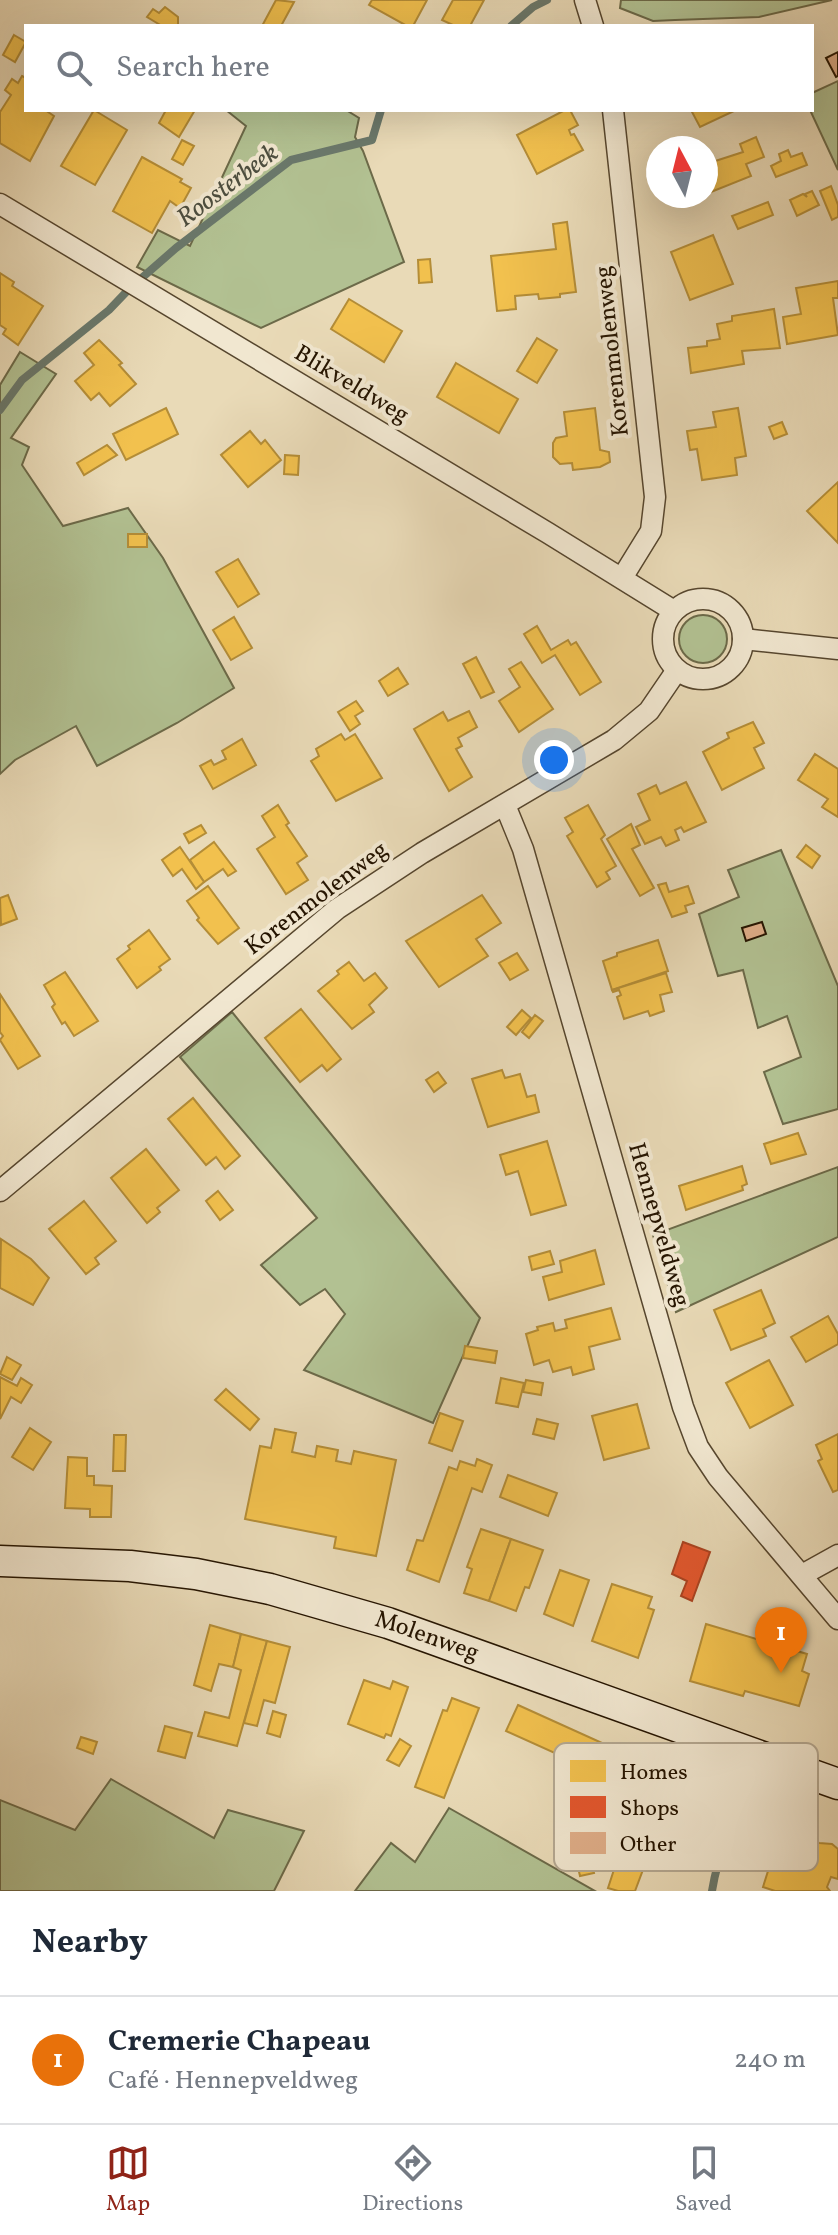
<!DOCTYPE html>
<html lang="en">
<head>
<meta charset="utf-8">
<style>
  body { margin:0; font-family:Vollkorn,serif; background:#f2f2f3; color:#1f2937 }
  .compass { position:absolute; left:646px; top:136px; width:72px; height:72px; border-radius:50%; background:#fff; box-shadow:0 8px 32px #0002; rotate:353deg }
  .you { position:absolute; left:554px; top:760px; width:28px; height:28px; margin:-20px; border:6px solid #fff; border-radius:50%; background:#1a73e8; box-shadow:0 0 0 12px #1a73e833 }
  .badge { display:grid; place-items:center; width:52px; height:52px; border-radius:50%; background:#8f2418; color:#fff; font-size:26px; font-weight:700 }
  .pin { position:absolute; translate:-50% -66px; filter:drop-shadow(0 2px 4px #0008) }
  .pin::after { content:''; position:absolute; top:42px; width:28px; height:24px; background:inherit; clip-path:polygon(0 0,100% 0,50% 100%) }
  .list { margin:0; padding:0; list-style:none }
  h2 { display:flex; justify-content:space-between; align-items:center; height:104px; margin:0; padding:0 32px; font-size:34px }
  h2 small { font-size:26px; font-weight:400; color:#747a83 }
  .list li { display:grid; grid-template-columns:52px 1fr auto; gap:24px; align-items:center; box-sizing:border-box; height:128px; padding:0 32px; border-top:2px solid #e0e1e3 }
  .list b { display:block; font-size:30px; white-space:nowrap }
  .list p { margin:0; font-size:26px; white-space:nowrap; color:#747a83 }
  .list em { font-size:26px; font-style:normal; color:#747a83 }
  .icon { flex:none; width:44px; height:44px; fill:none; stroke:currentColor; stroke-width:2; stroke-linecap:round; stroke-linejoin:round }
  .map { position:relative; flex:none; width:838px; height:1891px; overflow:hidden }
  .search { position:absolute; background:#fff; box-shadow:0 8px 32px #0002; left:24px; right:24px; top:24px; height:88px; display:flex; align-items:center; gap:20px; box-sizing:border-box; padding:0 28px; border-radius:0px; color:#747a83; font-size:30px }
  .sheet { height:232px; background:#fff }
  nav { display:flex; justify-content:space-around; align-items:center; box-sizing:border-box; height:112px; border-top:2px solid #e0e1e3; background:#fff; font-size:22px; color:#747a83 }
  nav a { display:grid; justify-items:center; gap:4px }
  nav .on { color:#8f2418 }
  .map>svg:first-child { display:block }
  .green { fill:#b2c192; stroke:#6c6a49; stroke-width:2 }
  .homes { fill:#f2c14e; stroke:#b48d37; stroke-width:2 }
  .shops { fill:#e4572e; stroke:#ab4320; stroke-width:2 }
  .lines { fill:none; stroke-linecap:round; stroke-linejoin:round }
  .stream { stroke:#6a786b; stroke-width:8 }
  .building { fill:#dead88; stroke:#251400; stroke-width:2 }
  .street-casing { stroke:#56462e; stroke-width:23 }
  .secondary-casing { stroke:#251400; stroke-width:33 }
  .street { stroke:#f1e7d0; stroke-width:20 }
  .secondary { stroke:#f1e7d0; stroke-width:30 }
  .labels { text-anchor:middle; dominant-baseline:central; stroke-width:8; stroke-linejoin:round; paint-order:stroke }
  .street-label { font-size:24px; fill:#251400; stroke:#f1e7d0 }
  .water-label { font-size:26px; font-style:italic; fill:#4d4e3f; stroke:#f1e7d0 }
  .key { fill:#f1e7d0; stroke:#b4a892; stroke-width:2 }
  .key-label { font-size:22px; fill:#251400 }
</style>
</head>
<body>
<div class="map">
<svg width="838" height="1891" viewBox="0 0 838 1891">
  <rect width="100%" height="100%" fill="#e9dab7"/>
  <filter id="stains"><feTurbulence type="fractalNoise" baseFrequency=".0025" numOctaves="4"/><feColorMatrix values="0 0 0 0 .2 0 0 0 0 .09 0 0 0 0 .02 0 0 0 .5 -.17"/></filter>
  <radialGradient id="worn" r=".72"><stop offset=".6" stop-color="#630" stop-opacity="0"/><stop offset="1" stop-color="#630" stop-opacity=".3"/></radialGradient>
  <g class="green">
    <polygon points="621,0 832,0 759,17 675,20 653,21 620,8"/>
    <polygon points="838,81 838,170 810,110 812,110 812,93"/>
    <polygon points="226,110 346,110 359,118 355,137 363,151 404,262 261,328 137,267 158,230 190,246 246,126"/>
    <polygon points="20,352 56,374 11,438 29,447 22,465 63,526 128,508 163,558 234,688 177,723 97,766 76,726 15,760 0,774 0,385"/>
    <circle cx="703" cy="639" r="24"/>
    <polygon points="781,850 838,986 838,1109 783,1124 764,1072 801,1057 787,1016 758,1028 743,970 718,976 699,914 739,897 728,870"/>
    <polygon points="232,1012 480,1318 433,1423 304,1370 345,1314 325,1289 300,1305 261,1265 317,1218 180,1057"/>
    <polygon points="838,1167 838,1237 676,1312 653,1235"/>
    <polygon points="111,1779 214,1838 228,1810 304,1831 274,1891 0,1891 0,1800 75,1830"/>
    <polygon points="449,1808 595,1891 355,1891 391,1843 415,1862"/>
  </g>
  <g class="homes">
    <polygon points="276,0 294,2 281,26 262,26"/>
    <polygon points="372,0 427,0 413,26 407,26 369,5"/>
    <polygon points="453,0 484,0 470,26 455,26 442,20"/>
    <polygon points="165,7 178,17 178,26 162,26 147,17 153,9 159,13"/>
    <polygon points="14,35 26,42 15,62 3,55"/>
    <polygon points="22,76 26,78 26,110 45,110 54,116 30,161 0,143 0,112 11,95 5,90 12,79 18,83"/>
    <polygon points="94,110 127,130 95,185 61,166"/>
    <polygon points="166,110 195,110 179,137 159,123"/>
    <polygon points="565,110 570,110 578,125 569,130 571,135 574,134 583,150 537,174 517,135"/>
    <polygon points="691,110 736,110 700,127"/>
    <polygon points="756,137 764,157 746,164 751,176 706,194 706,164 743,152 740,144"/>
    <polygon points="182,140 194,146 183,165 172,159"/>
    <polygon points="788,150 791,157 802,153 807,165 776,177 771,166 781,161 779,154"/>
    <polygon points="142,157 182,179 180,182 191,188 180,208 170,201 152,233 113,211"/>
    <polygon points="831,186 838,205 838,217 832,220 820,191"/>
    <polygon points="812,191 819,205 797,216 790,200 803,194 807,197 805,194"/>
    <polygon points="768,202 773,215 738,229 732,216"/>
    <polygon points="567,222 576,292 560,294 560,297 539,299 538,294 515,296 516,309 497,311 491,256 556,249 553,224"/>
    <polygon points="713,235 733,284 690,300 671,252"/>
    <polygon points="430,259 432,282 419,283 418,260"/>
    <polygon points="0,273 14,282 12,286 43,306 18,345 3,334 6,329 0,325"/>
    <polygon points="838,281 838,298 833,298 838,335 787,344 783,317 801,314 796,288"/>
    <polygon points="349,299 402,331 384,362 331,329"/>
    <polygon points="774,309 780,348 742,351 744,364 691,373 688,348 707,346 707,341 720,339 717,324 732,321 732,316"/>
    <polygon points="537,338 557,350 537,383 517,371"/>
    <polygon points="99,340 122,363 119,365 136,384 110,406 99,393 91,400 75,381 94,365 84,353"/>
    <polygon points="456,363 518,399 499,433 437,397"/>
    <polygon points="166,408 178,434 126,460 113,434"/>
    <polygon points="595,408 600,450 609,452 610,462 600,467 573,470 572,463 560,464 553,457 553,443 556,438 567,436 564,412"/>
    <polygon points="738,408 746,456 735,458 737,475 702,480 697,449 690,450 687,431 716,427 713,412"/>
    <polygon points="782,422 787,434 774,439 769,427"/>
    <polygon points="250,431 261,444 265,440 281,460 248,487 221,455"/>
    <polygon points="107,445 117,455 84,475 77,463"/>
    <polygon points="285,455 299,456 298,475 284,474"/>
    <polygon points="838,482 838,543 807,511"/>
    <rect x="128" y="534" width="19" height="13"/>
    <polygon points="238,559 259,594 238,607 216,572"/>
    <polygon points="234,617 252,648 231,660 213,630"/>
    <polygon points="537,626 551,650 568,640 571,645 576,642 601,682 580,695 555,655 542,663 524,634"/>
    <polygon points="476,657 494,692 481,698 463,664"/>
    <polygon points="521,662 553,709 519,732 499,701 520,687 509,669"/>
    <polygon points="398,668 408,684 388,696 379,681"/>
    <polygon points="356,701 363,711 355,716 360,724 350,731 338,712"/>
    <polygon points="469,711 477,727 458,738 462,746 456,749 472,777 449,791 414,729 443,712 448,721"/>
    <polygon points="753,722 764,743 754,748 764,768 722,790 703,752 729,738 727,733"/>
    <polygon points="341,734 345,740 355,734 382,778 336,801 311,761 319,756 316,749"/>
    <polygon points="242,739 256,765 213,789 200,766 211,760 214,765 226,759 222,751"/>
    <polygon points="815,754 838,769 838,817 822,807 828,799 798,780"/>
    <polygon points="686,782 706,822 684,832 681,827 675,830 679,840 666,846 661,837 645,844 636,827 650,820 638,794 656,785 660,794"/>
    <polygon points="278,805 289,823 286,825 307,856 297,863 308,880 286,894 257,849 275,837 262,816"/>
    <polygon points="588,805 605,835 601,839 616,866 606,872 610,879 597,887 567,836 573,832 565,818"/>
    <polygon points="631,824 640,845 632,849 654,888 640,896 607,839"/>
    <polygon points="201,825 206,833 189,843 184,834"/>
    <polygon points="214,842 236,871 228,876 223,869 204,882 190,860"/>
    <polygon points="806,845 820,856 812,868 797,857"/>
    <polygon points="180,847 204,882 196,889 182,869 173,876 162,860"/>
    <polygon points="666,883 669,892 688,886 694,903 685,906 687,912 672,917 658,885"/>
    <polygon points="208,886 239,928 218,944 197,920 199,918 187,901"/>
    <polygon points="8,895 17,919 1,925 0,898"/>
    <polygon points="482,895 501,923 476,939 488,956 439,987 406,941"/>
    <polygon points="149,930 170,959 159,967 161,970 137,988 117,959 130,949 128,946"/>
    <polygon points="658,940 668,971 612,990 603,961 617,956 617,953"/>
    <polygon points="517,953 528,970 510,980 499,963"/>
    <polygon points="349,962 364,981 375,973 387,988 369,1005 374,1012 352,1029 318,991 339,974 337,971"/>
    <polygon points="65,972 98,1021 74,1036 65,1022 62,1024 52,1007 55,1004 44,985"/>
    <polygon points="666,973 672,992 660,995 664,1011 650,1016 648,1011 624,1019 617,997 621,995 619,990 613,992 612,990"/>
    <polygon points="0,994 40,1056 18,1069 0,1040 3,1036 0,1032"/>
    <polygon points="301,1009 341,1059 327,1071 322,1065 300,1082 265,1038"/>
    <polygon points="522,1010 531,1018 516,1035 507,1027"/>
    <polygon points="535,1015 543,1021 529,1038 522,1032"/>
    <polygon points="502,1070 505,1078 520,1074 527,1097 535,1095 539,1112 488,1127 472,1079"/>
    <polygon points="438,1072 446,1083 434,1092 426,1080"/>
    <polygon points="193,1098 240,1156 225,1169 216,1157 206,1165 168,1119"/>
    <polygon points="798,1133 806,1154 771,1164 764,1144"/>
    <polygon points="547,1141 566,1205 531,1215 518,1171 506,1175 500,1155"/>
    <polygon points="146,1149 179,1190 157,1208 160,1212 147,1223 111,1178"/>
    <polygon points="742,1166 747,1184 742,1186 743,1190 686,1210 679,1186"/>
    <polygon points="218,1191 233,1210 220,1220 206,1201"/>
    <polygon points="84,1201 116,1241 95,1258 99,1264 86,1274 49,1229"/>
    <polygon points="1,1239 31,1259 49,1278 33,1305 0,1288"/>
    <polygon points="595,1250 604,1284 549,1300 543,1277 562,1272 560,1261"/>
    <polygon points="550,1251 554,1264 532,1270 529,1257"/>
    <polygon points="761,1290 775,1323 763,1329 766,1336 731,1350 714,1310"/>
    <polygon points="611,1308 620,1339 589,1347 594,1369 573,1375 571,1367 553,1372 549,1360 534,1365 526,1334 538,1330 537,1327 553,1323 555,1331 567,1328 565,1320"/>
    <polygon points="828,1316 838,1334 838,1344 806,1362 791,1337"/>
    <polygon points="465,1346 497,1351 495,1363 463,1358"/>
    <polygon points="7,1357 21,1365 12,1380 0,1374"/>
    <polygon points="769,1360 793,1405 750,1428 726,1383"/>
    <polygon points="0,1377 17,1386 21,1378 32,1385 21,1403 11,1397 0,1419"/>
    <polygon points="501,1378 524,1383 518,1407 496,1403"/>
    <polygon points="526,1380 543,1383 541,1395 523,1392"/>
    <polygon points="226,1389 259,1419 250,1430 215,1400"/>
    <polygon points="637,1404 649,1448 604,1460 592,1416"/>
    <polygon points="440,1413 463,1421 452,1451 429,1443"/>
    <polygon points="537,1419 558,1424 554,1439 533,1434"/>
    <polygon points="30,1428 51,1442 33,1470 12,1457"/>
    <polygon points="275,1429 296,1433 292,1452 315,1457 317,1446 338,1450 336,1461 351,1464 354,1451 396,1460 376,1556 334,1548 336,1537 245,1519 260,1446 271,1448"/>
    <polygon points="838,1434 838,1490 833,1492 818,1461 822,1459 816,1445"/>
    <polygon points="114,1435 126,1435 125,1471 113,1471"/>
    <polygon points="68,1457 87,1458 87,1476 94,1476 94,1485 112,1486 111,1517 90,1517 90,1509 65,1508"/>
    <polygon points="477,1459 492,1465 482,1492 472,1488 439,1582 407,1570 417,1540 423,1541 449,1467 457,1470 460,1461 475,1466"/>
    <polygon points="508,1475 557,1493 548,1516 500,1497"/>
    <polygon points="481,1529 511,1539 489,1601 464,1593 472,1569 467,1567"/>
    <polygon points="511,1539 543,1550 529,1588 525,1587 516,1611 489,1601"/>
    <polygon points="560,1570 589,1580 573,1626 544,1614"/>
    <polygon points="612,1584 652,1597 648,1608 654,1610 638,1658 592,1641"/>
    <polygon points="706,1624 807,1654 802,1671 809,1674 799,1706 745,1691 743,1696 690,1681"/>
    <polygon points="210,1625 241,1634 233,1667 219,1664 211,1691 194,1685"/>
    <polygon points="241,1634 267,1641 237,1746 198,1736 205,1712 229,1718 241,1670 233,1667"/>
    <polygon points="267,1641 290,1647 275,1703 264,1700 257,1726 244,1723"/>
    <polygon points="364,1680 390,1689 393,1681 408,1687 391,1736 386,1734 384,1738 348,1724"/>
    <polygon points="452,1698 479,1708 444,1798 415,1787 443,1710 447,1711"/>
    <polygon points="518,1705 622,1752 604,1794 579,1783 586,1767 506,1731"/>
    <polygon points="273,1711 286,1715 280,1737 267,1733"/>
    <polygon points="165,1726 192,1733 185,1758 158,1751"/>
    <polygon points="81,1737 97,1742 93,1754 77,1748"/>
    <polygon points="400,1739 411,1746 399,1766 387,1760"/>
    <polygon points="784,1824 808,1832 819,1843 832,1844 838,1849 838,1879 831,1877 827,1887 830,1891 775,1891 763,1887 768,1871 764,1869 774,1837 778,1838"/>
    <polygon points="623,1842 650,1851 635,1891 618,1891 608,1888"/>
    <polygon points="591,1860 594,1873 580,1876 577,1863"/>
  </g>
  <polygon class="shops" points="683,1542 710,1552 692,1601 681,1596 687,1581 672,1574"/>
  <g class="lines">
    <g class="stream">
      <polyline points="511,26 533,7 547,0"/>
      <polyline points="136,283 176,248 291,160 372,140 381,110"/>
      <polyline points="0,410 22,380 109,310 131,287"/>
      <path d="M712,1891C718,1853 733,1822 750,1787"/>
    </g>
  </g>
  <g class="building">
    <polygon points="838,52 838,76 836,77 826,58"/>
    <polygon points="762,922 766,934 746,941 742,928"/>
  </g>
  <g class="lines">
    <g class="street-casing">
      <g id="street">
        <polyline points="585,0 593,26"/>
        <polyline points="613,110 655,497 651,531 622,578"/>
        <polyline points="0,204 548,533 674,611"/>
        <circle cx="703" cy="639" r="40"/>
        <polyline points="743,639 838,649"/>
        <polyline points="505,805 523,849 683,1407 698,1447 718,1477 838,1619"/>
        <polyline points="0,1191 337,909 422,853 614,740 649,711 677,670"/>
        <polyline points="802,1575 838,1555"/>
      </g>
    </g>
    <g class="secondary-casing">
      <g id="secondary">
        <path id="s1" d="M0,1561L130,1566L196,1574L270,1589L388,1623L838,1784"/>
      </g>
    </g>
    <use href="#street" class="street"/>
    <use href="#secondary" class="secondary"/>
  </g>
  <g class="labels">
    <g class="street-label">
      <text transform="translate(613 351) rotate(-96)">Korenmolenweg</text>
      <text transform="translate(351 385) rotate(31)">Blikveldweg</text>
      <text transform="translate(317 899) rotate(-37)">Korenmolenweg</text>
      <text transform="translate(658 1225) rotate(74)">Hennepveldweg</text>
      <text stroke="none"><textPath href="#s1" startOffset="436">Molenweg</textPath></text>
    </g>
    <g class="water-label">
      <text transform="translate(228 186) rotate(-37)">Roosterbeek</text>
    </g>
  </g>
  <rect x="554" y="1743" width="264" height="128" rx="12" class="key"/>
  <rect x="570" y="1760" width="36" height="22" fill="#f2c14e"/>
  <rect x="570" y="1796" width="36" height="22" fill="#e4572e"/>
  <rect x="570" y="1832" width="36" height="22" fill="#dead88"/>
  <g class="key-label">
    <text x="620" y="1779">Homes</text>
    <text x="620" y="1815">Shops</text>
    <text x="620" y="1851">Other</text>
  </g>
  <rect width="100%" height="100%" filter="url(#stains)"/>
  <rect width="100%" height="100%" fill="url(#worn)"/>
</svg>
<svg class="compass" viewBox="-18 -18 36 36"><path d="M0-13l5 13h-10z" fill="#e53935"/><path d="M0 13l5-13h-10z" fill="#747a83"/></svg>
<div class="you"></div>
<div class="pin badge" style="left:781px;top:1673px;background:#e8710a">1</div>
<div class="search"><svg class="icon" aria-label="search" viewBox="0 0 24 24"><circle cx="10" cy="10" r="6"/><path d="M15 15l6 6"/></svg>Search here</div>
</div>
<section class="sheet">
<h2>Nearby<small></small></h2>
<ul class="list">
<li><span class="badge" style="background:#e8710a">1</span><div><b>Cremerie Chapeau</b><p>Café · Hennepveldweg</p></div><em>240 m</em></li>
</ul>
</section>
<nav>
<a class="on"><svg class="icon" aria-label="map" viewBox="0 0 24 24"><path d="M3 6l6-2 6 2 6-2v14l-6 2-6-2-6 2zM9 4v14M15 6v14"/></svg>Map</a>
<a><svg class="icon" aria-label="directions" viewBox="0 0 24 24"><path d="M12 3l9 9-9 9-9-9zM9 14v-3h6M13 9l2 2-2 2"/></svg>Directions</a>
<a><svg class="icon" aria-label="saved" viewBox="0 0 24 24"><path d="M7 4h10v16l-5-4-5 4z"/></svg>Saved</a>
</nav>
</body>
</html>
